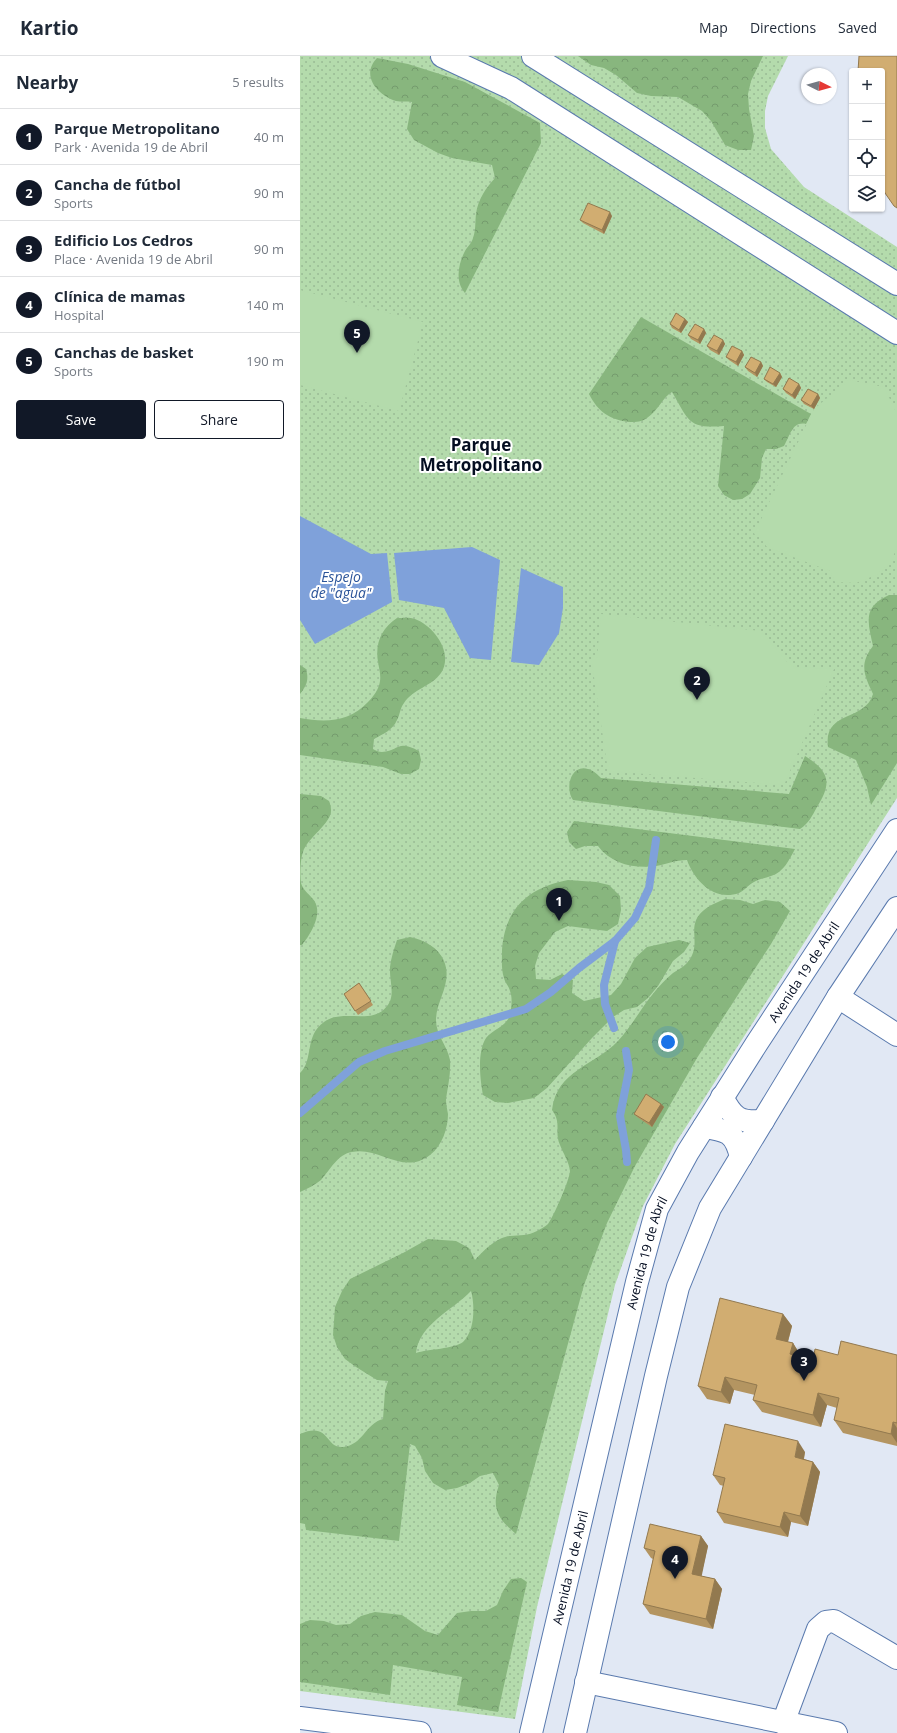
<!DOCTYPE html>
<html lang="en">
<head>
<meta charset="utf-8">
<style>
  body { margin:0; font-family:"Open Sans",sans-serif; background:#f6f6f7; color:#1f2937 }
  .controls { position:absolute; right:12px; top:12px; display:grid; overflow:hidden; border-radius:4px; box-shadow:0 1px 3px #0004 }
  .controls button { width:36px; height:36px; display:grid; place-items:center; padding:0; border:0; border-bottom:1px solid #e0e1e3; background:#fff; color:#1f2937; font:20px sans-serif }
  .compass { position:absolute; left:501px; top:12px; width:36px; height:36px; border-radius:50%; background:#fff; box-shadow:0 1px 3px #0004; rotate:95deg }
  .you { position:absolute; left:368px; top:986px; width:14px; height:14px; margin:-10px; border:3px solid #fff; border-radius:50%; background:#1a73e8; box-shadow:0 0 0 6px #1a73e833 }
  .badge { display:grid; place-items:center; width:26px; height:26px; border-radius:50%; background:#111827; color:#fff; font-size:13px; font-weight:700 }
  .pin { position:absolute; translate:-50% -33px; filter:drop-shadow(0 1px 2px #0008) }
  .pin::after { content:''; position:absolute; top:21px; width:14px; height:12px; background:inherit; clip-path:polygon(0 0,100% 0,50% 100%) }
  .list { margin:0; padding:0; list-style:none }
  h2 { display:flex; justify-content:space-between; align-items:center; height:52px; margin:0; padding:0 16px; font-size:17px }
  h2 small { font-size:13px; font-weight:400; color:#747a83 }
  .list li { display:grid; grid-template-columns:26px 1fr auto; gap:12px; align-items:center; box-sizing:border-box; height:56px; padding:0 16px; border-top:1px solid #e0e1e3 }
  .list b { display:block; font-size:15px; white-space:nowrap }
  .list p { margin:0; font-size:13px; white-space:nowrap; color:#747a83 }
  .list em { font-size:13px; font-style:normal; color:#747a83 }
  .actions { display:flex; gap:8px; padding:12px 16px }
  .actions a { flex:1; padding:9px 0; border:1px solid #111827; border-radius:4px; text-align:center; font-size:14px; color:#111827 }
  .actions .main { background:#111827; color:#fff }
  .icon { flex:none; width:22px; height:22px; fill:none; stroke:currentColor; stroke-width:2; stroke-linecap:round; stroke-linejoin:round }
  .map { position:relative; flex:none; width:597px; height:1677px; overflow:hidden }
  header { display:flex; align-items:center; gap:24px; box-sizing:border-box; height:56px; padding:0 20px; background:#fff; border-bottom:1px solid #e0e1e3 }
  header strong { font-size:19px }
  nav { display:flex; gap:22px; margin-inline-start:auto; font-size:14px }
  main { display:flex }
  aside { flex:1; background:#fff }
  .map>svg:first-child { display:block }
  .green { fill:url(#green-dots) }
  .forest { fill:url(#forest-crowns); fill-rule:evenodd }
  .pitch { fill:#b4dbac }
  .water { fill:#7fa1da }
  .lines { fill:none; stroke-linecap:round; stroke-linejoin:round }
  .stream { stroke:#7fa1da; stroke-width:8 }
  .minor-casing { stroke:#5a7aae; stroke-width:24 }
  .minor { stroke:#fff; stroke-width:22 }
  .wall { fill:#b49561 }
  .shaded-wall { fill:#92794f }
  .building { fill:#d1ad71; stroke:#92794f }
  .labels { text-anchor:middle; dominant-baseline:central; stroke-width:4; stroke-linejoin:round; paint-order:stroke }
  .street-label { font-size:13px; fill:#040d21; stroke:#fff }
  .water-label { font-size:14px; font-style:italic; fill:#2b5499; stroke:#fff }
  .district-label { font-size:17px; font-weight:bold; fill:#040d21; stroke:#fff }
</style>
</head>
<body>
<header>
<strong>Kartio</strong>
<nav><a>Map</a><a>Directions</a><a>Saved</a></nav>
</header>
<main>
<aside>
<h2>Nearby<small>5 results</small></h2>
<ul class="list">
<li><span class="badge">1</span><div><b>Parque Metropolitano</b><p>Park · Avenida 19 de Abril</p></div><em>40 m</em></li>
<li><span class="badge">2</span><div><b>Cancha de fútbol</b><p>Sports</p></div><em>90 m</em></li>
<li><span class="badge">3</span><div><b>Edificio Los Cedros</b><p>Place · Avenida 19 de Abril</p></div><em>90 m</em></li>
<li><span class="badge">4</span><div><b>Clínica de mamas</b><p>Hospital</p></div><em>140 m</em></li>
<li><span class="badge">5</span><div><b>Canchas de basket</b><p>Sports</p></div><em>190 m</em></li>
</ul>
<div class="actions"><a class="main">Save</a><a>Share</a></div>
</aside>
<div class="map">
<svg width="597" height="1677" viewBox="0 0 597 1677">
  <defs>
    <pattern id="green-dots" width="8" height="8" patternUnits="userSpaceOnUse"><rect width="8" height="8" fill="#b4dbac"/><path d="M2 2h.1M6 6h.1" fill="none" stroke="#99bb94" stroke-width="1.8" stroke-linecap="round"/></pattern>
    <pattern id="forest-crowns" width="20" height="18" patternUnits="userSpaceOnUse"><rect width="20" height="18" fill="#88b67e"/><path d="M2 6a3 3 0 1 1 6 0M12 15a3 3 0 1 1 6 0" fill="none" stroke="#749b6d"/></pattern>
  </defs>
  <rect width="100%" height="100%" fill="#e1e8f4"/>
  <polygon class="green" points="0,0 488,0 468,40 465,55 465,72 471,93 504,131 597,191 597,742 375,1088 343,1150 315,1229 237,1551 215,1663 0,1635"/>
  <g class="forest">
    <polygon points="278,0 463,0 451,25 448,38 449,53 454,80 451,94 438,94 425,89 411,65 402,55 378,41 351,40 337,37 316,19 304,12 291,9"/>
    <path d="M77,2L108,8L165,26L240,67L241,87L165,237C155,226 158,208 165,195C167,191 172,187 173,182C176,174 175,166 176,158C178,143 186,132 195,122L192,109L152,102L138,97L114,84L107,73L112,46C107,45 101,46 96,45C78,39 60,20 77,2Z"/>
    <path d="M341,261L511,358L506,368C492,365 490,380 484,390L476,393H466L462,402L460,422L450,438L442,443L433,444L424,439L418,430L424,370C388,373 389,365 372,336C362,342 358,355 347,362C342,366 336,366 330,366C310,364 298,356 289,338Z"/>
    <path d="M589,539H597V707L571,749L567,731L556,704L528,691C523,654 565,666 573,638C564,619 559,608 573,590C568,566 562,551 589,539Z"/>
    <path d="M97,562C102,562 110,561 115,563C134,570 154,597 141,617C132,630 113,633 104,647C100,652 100,659 97,664C93,674 83,678 74,683L73,693C75,694 79,696 82,696C99,695 97,683 119,695L121,704L119,713L110,718H101L83,711L0,699V662C26,667 49,666 68,646C74,640 79,633 80,625C81,619 79,612 78,606C75,587 81,573 97,562Z"/>
    <path d="M0,609L6,613C9,624 7,629 0,638Z"/>
    <path d="M505,700C530,716 532,727 517,751C512,760 509,767 500,773L273,744C265,733 270,708 288,713C293,714 298,719 301,722L489,738Z"/>
    <path d="M0,738L21,740L29,745C30,747 31,751 31,754C32,767 7,782 3,796C0,804 0,819 1,827C3,834 8,837 12,842C25,855 11,878 2,889H0Z"/>
    <path d="M274,765L495,793C489,804 484,816 471,820C465,822 459,823 454,826C448,829 444,835 439,837C414,846 394,824 387,804C376,804 367,808 356,810C335,813 311,808 298,790H285L276,793L269,786L267,776Z"/>
    <path d="M268,824L296,826L309,829L320,840L321,854L318,868L307,875L268,870L255,876L239,897L235,910L236,923L250,924L262,918L273,924L272,937L284,945L311,939L321,928L335,902L347,891L379,884L390,887L384,896L373,905L358,930L348,942L337,951L324,954L313,961L292,982L247,1032L234,1042L208,1047L195,1046L183,1039C180,1023 177,996 186,982C192,974 207,970 210,959C211,952 213,943 210,935C209,930 205,927 204,922C201,913 202,903 202,894C205,852 228,832 268,824Z"/>
    <path d="M425,843L440,844L453,848L465,844L480,846L490,855L471,888L397,1002L335,1110L307,1167L284,1229L216,1478C198,1463 191,1452 199,1429L193,1417L180,1420L170,1427L157,1432L145,1434L133,1427L125,1415L122,1402L115,1390L110,1388L99,1485L6,1474L5,1468L0,1467V1378C30,1365 25,1393 43,1391C63,1389 65,1368 83,1363L85,1335L88,1325L77,1324L56,1311L45,1303L37,1291L33,1279L35,1251L42,1235L50,1223L103,1197L128,1183L156,1185L169,1192L175,1204C184,1194 197,1181 210,1180C220,1179 228,1180 237,1175C240,1173 245,1171 248,1168C253,1162 270,1123 270,1115C269,1106 263,1097 260,1089C254,1076 262,1067 252,1054C257,1014 294,1010 318,985C331,971 340,954 352,939C358,931 366,923 373,917C377,914 382,912 386,908C409,884 372,863 425,843ZM171,1235C175,1249 175,1275 163,1286C154,1293 128,1293 116,1297C119,1268 153,1254 171,1235Z"/>
    <path d="M110,881C124,884 138,891 144,905C153,927 136,944 136,964C136,979 147,989 150,1004C151,1017 148,1030 146,1043C146,1048 147,1053 148,1058C148,1072 142,1090 130,1099C103,1120 79,1090 52,1096C38,1098 30,1114 21,1124C15,1129 7,1133 0,1136V1017C14,1004 4,980 24,966C43,952 72,970 87,950C96,940 89,924 90,911C91,902 94,893 97,884Z"/>
    <polygon points="221,1522 227,1526 198,1656 157,1649 162,1621 93,1609 90,1639 0,1626 0,1568 10,1564 24,1565 36,1569 50,1568 61,1560 75,1556 102,1559 125,1575 138,1579 157,1557 171,1555 186,1555 197,1549 203,1535 211,1523"/>
  </g>
  <g class="pitch">
    <polygon points="0,234 123,266 99,355 0,329"/>
    <polygon points="549,324 584,331 597,358 597,490 591,507 576,519 556,527 535,526 530,515 467,491 460,481 454,478 514,353"/>
    <polygon points="301,558 461,575 489,608 496,611 534,613 484,729 308,715 291,601 297,602"/>
  </g>
  <g class="water">
    <polygon points="0,460 71,498 87,497 92,546 15,588 0,564"/>
    <polygon points="172,491 200,504 191,604 170,602 144,552 99,544 94,497"/>
    <polygon points="221,512 263,531 263,552 259,577 239,609 211,606"/>
  </g>
  <g class="lines">
    <g class="stream">
      <polyline points="314,972 305,948 304,929 315,885"/>
      <polyline points="326,995 329,1014 320,1060 326,1094 327,1106"/>
      <polyline points="0,1057 59,1006 85,995 226,953 251,936 279,912 315,885 335,862 349,832 356,784"/>
    </g>
    <g class="minor-casing">
      <g id="minor">
        <polyline points="142,0 211,32 597,277"/>
        <polyline points="233,0 597,228"/>
        <polyline points="538,941 597,979"/>
        <path d="M422,1041C433,1062 439,1067 463,1065"/>
        <path d="M404,1071C427,1074 435,1076 441,1101"/>
        <polyline points="286,1626 536,1677"/>
        <polyline points="0,1662 120,1677"/>
        <polyline points="483,1667 518,1573 526,1566 534,1565 597,1602"/>
        <path id="s1" d="M231,1677L337,1226L357,1153L388,1096L457,987L597,774"/>
        <polyline points="275,1677 356,1320 378,1231 410,1152 538,941 597,852"/>
      </g>
    </g>
    <use href="#minor" class="minor"/>
  </g>
  <g class="wall">
    <polygon points="312,160 304,178 283,167 280,164"/>
    <polygon points="385,263 388,266 381,277 372,272 370,268"/>
    <polygon points="404,273 406,277 400,288 391,283 388,279"/>
    <polygon points="423,284 425,288 419,299 410,294 407,290"/>
    <polygon points="442,295 444,299 438,310 429,304 426,301"/>
    <polygon points="461,306 463,310 457,321 448,315 445,311"/>
    <polygon points="480,317 482,321 476,331 467,326 464,323"/>
    <polygon points="499,328 501,332 495,343 486,337 483,333"/>
    <polygon points="518,338 520,342 514,353 504,348 501,344"/>
    <polygon points="59,927 73,949 58,959 44,938"/>
    <polygon points="361,1048 364,1051 352,1071 337,1061 334,1058"/>
    <polygon points="483,1258 492,1270 488,1286 493,1287 501,1300 501,1301 513,1304 538,1299 597,1299 597,1390 543,1377 534,1364 537,1352 527,1349 521,1371 462,1356 453,1344 455,1339 434,1334 430,1348 407,1343 398,1330"/>
    <polygon points="505,1396 504,1403 513,1406 520,1416 508,1470 491,1466 488,1481 424,1467 417,1456 424,1430 420,1429 413,1419"/>
    <polygon points="401,1480 408,1490 401,1520 415,1523 422,1533 413,1573 350,1558 343,1548 353,1503 351,1502 344,1492"/>
  </g>
  <g class="shaded-wall">
    <polygon points="310,156 312,160 304,178 302,174"/>
    <polygon points="385,263 388,266 381,277 379,274"/>
    <polygon points="404,273 406,277 400,288 398,284"/>
    <polygon points="423,284 425,288 419,299 417,295"/>
    <polygon points="442,295 444,299 438,310 436,306"/>
    <polygon points="461,306 463,310 457,321 455,317"/>
    <polygon points="480,317 482,321 476,331 473,328"/>
    <polygon points="499,328 501,332 495,343 492,339"/>
    <polygon points="518,338 520,342 514,353 511,350"/>
    <polygon points="361,1048 364,1051 352,1071 349,1067"/>
    <polygon points="483,1258 492,1270 485,1296 476,1283"/>
    <polygon points="493,1287 501,1300 499,1310 490,1298"/>
    <polygon points="425,1321 434,1334 430,1348 421,1336"/>
    <polygon points="518,1337 527,1349 521,1371 513,1359"/>
    <polygon points="593,1366 597,1372 597,1387 591,1378"/>
    <polygon points="498,1385 505,1396 502,1412 495,1401"/>
    <polygon points="513,1406 520,1416 508,1470 500,1460"/>
    <polygon points="484,1456 491,1466 488,1481 480,1471"/>
    <polygon points="401,1480 408,1490 400,1528 392,1518"/>
    <polygon points="415,1523 422,1533 413,1573 406,1563"/>
  </g>
  <g class="building">
    <polygon points="559,0 597,0 597,152 594,150 585,137 582,131 582,15 558,15"/>
    <polygon points="288,147 310,156 302,174 280,164"/>
    <polygon points="376,257 385,263 379,274 370,268"/>
    <polygon points="395,268 404,273 398,284 388,279"/>
    <polygon points="414,279 423,284 417,295 407,290"/>
    <polygon points="432,290 442,295 436,306 426,301"/>
    <polygon points="451,301 461,306 455,317 445,311"/>
    <polygon points="470,311 480,317 473,328 464,323"/>
    <polygon points="489,322 499,328 492,339 483,333"/>
    <polygon points="508,333 518,338 511,350 501,344"/>
    <polygon points="59,927 71,945 55,955 44,938"/>
    <polygon points="346,1038 361,1048 349,1067 334,1058"/>
    <polygon points="420,1242 483,1258 476,1283 493,1287 490,1298 513,1304 515,1293 538,1299 541,1285 597,1299 597,1367 593,1366 591,1378 534,1364 539,1342 518,1337 513,1359 453,1344 457,1329 425,1321 421,1336 398,1330"/>
    <polygon points="425,1368 498,1385 495,1401 513,1406 500,1460 484,1456 480,1471 417,1456 425,1422 413,1419"/>
    <polygon points="350,1468 401,1480 392,1518 415,1523 406,1563 343,1548 355,1495 344,1492"/>
  </g>
  <g class="labels">
    <g class="street-label">
      <text stroke="none"><textPath href="#s1" startOffset="818">Avenida 19 de Abril</textPath></text>
      <text stroke="none"><textPath href="#s1" startOffset="494">Avenida 19 de Abril</textPath></text>
      <text stroke="none"><textPath href="#s1" startOffset="170">Avenida 19 de Abril</textPath></text>
    </g>
    <g class="water-label">
      <text x="41" y="520">Espejo<tspan x="41" dy="16">de "agua"</tspan></text>
    </g>
    <g class="district-label">
      <text x="181" y="388">Parque<tspan x="181" dy="20">Metropolitano</tspan></text>
    </g>
  </g>
</svg>
<div class="controls">
<button>+</button>
<button>−</button>
<button><svg class="icon" aria-label="locate" viewBox="0 0 24 24"><circle cx="12" cy="12" r="6"/><path d="M12 2v4M12 18v4M2 12h4M18 12h4"/></svg></button>
<button><svg class="icon" aria-label="layers" viewBox="0 0 24 24"><path d="M12 4l9 5-9 5-9-5zM3 14l9 5 9-5"/></svg></button>
</div>
<svg class="compass" viewBox="-18 -18 36 36"><path d="M0-13l5 13h-10z" fill="#e53935"/><path d="M0 13l5-13h-10z" fill="#747a83"/></svg>
<div class="you"></div>
<div class="pin badge" style="left:259px;top:865px">1</div>
<div class="pin badge" style="left:397px;top:644px">2</div>
<div class="pin badge" style="left:504px;top:1325px">3</div>
<div class="pin badge" style="left:375px;top:1523px">4</div>
<div class="pin badge" style="left:57px;top:297px">5</div>
</div>
</main>
</body>
</html>
